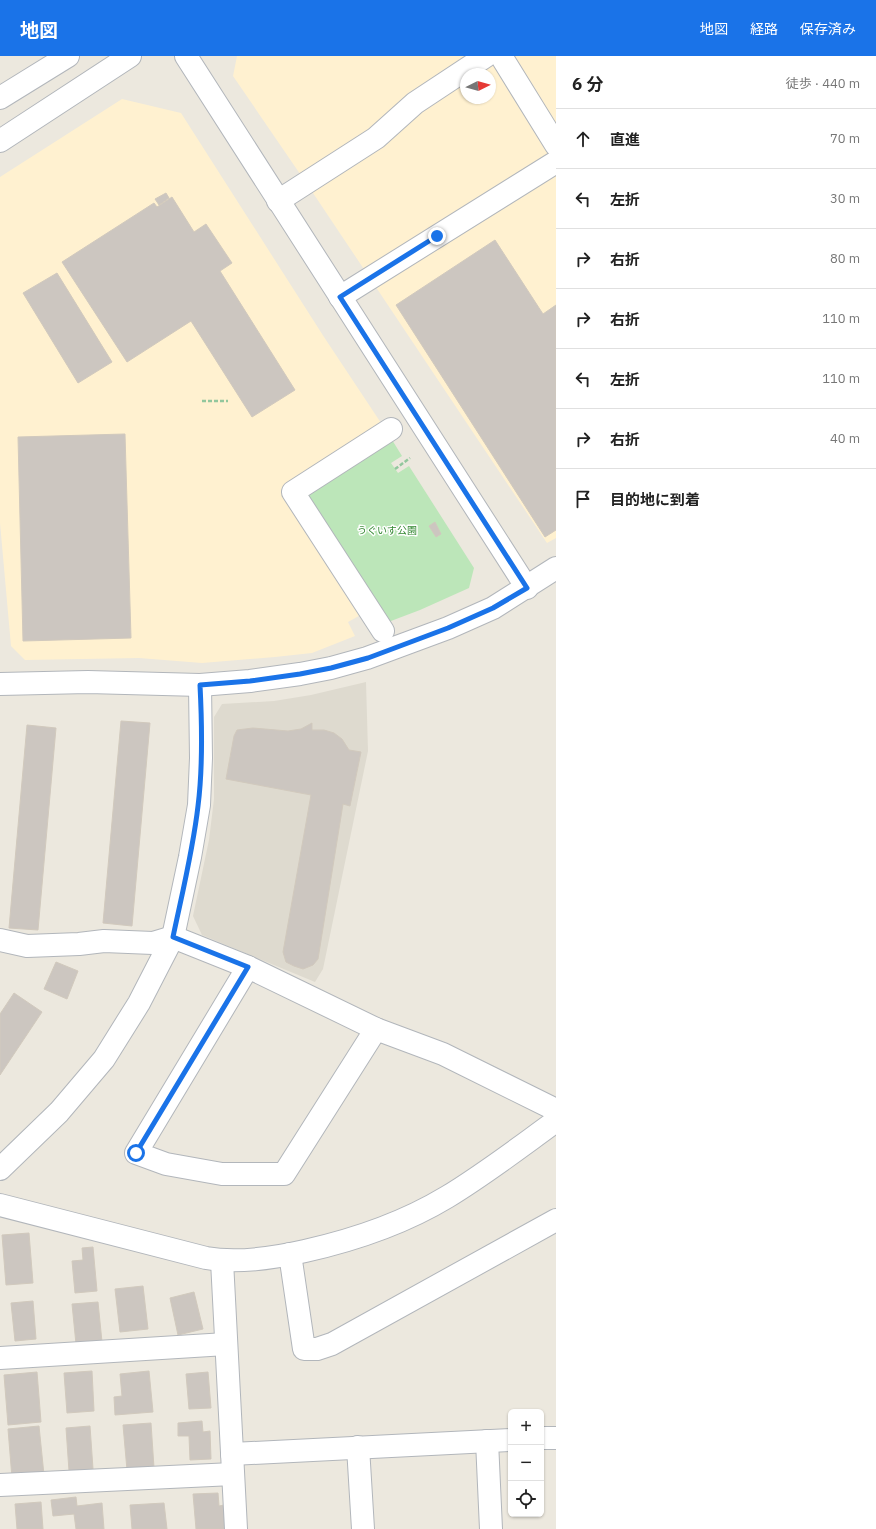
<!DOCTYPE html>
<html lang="ja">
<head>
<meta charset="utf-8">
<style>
  body { margin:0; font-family:"IBM Plex Sans","Noto Sans JP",sans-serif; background:#f6f6f6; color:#222 }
  .controls { position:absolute; right:12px; bottom:12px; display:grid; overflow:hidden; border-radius:6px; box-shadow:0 1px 3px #0004 }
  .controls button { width:36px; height:36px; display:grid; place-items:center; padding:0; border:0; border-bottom:1px solid #e0e0e0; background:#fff; color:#222; font:20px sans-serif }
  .compass { position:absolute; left:460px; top:12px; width:36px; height:36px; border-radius:50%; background:#fff; box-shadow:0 1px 3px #0004; rotate:85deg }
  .stop { position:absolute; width:12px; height:12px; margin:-9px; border:3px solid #1a73e8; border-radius:50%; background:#fff }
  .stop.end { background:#1a73e8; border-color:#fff; box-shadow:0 1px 4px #0008 }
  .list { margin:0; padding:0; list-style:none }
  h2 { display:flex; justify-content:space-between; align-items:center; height:52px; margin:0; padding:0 16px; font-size:17px }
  h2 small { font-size:13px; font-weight:400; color:#767676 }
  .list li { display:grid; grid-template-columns:26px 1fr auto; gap:12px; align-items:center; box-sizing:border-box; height:60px; padding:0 16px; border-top:1px solid #e0e0e0 }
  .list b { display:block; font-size:15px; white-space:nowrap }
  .list em { font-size:13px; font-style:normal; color:#767676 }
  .icon { flex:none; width:22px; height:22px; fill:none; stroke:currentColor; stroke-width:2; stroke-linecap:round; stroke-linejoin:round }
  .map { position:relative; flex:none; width:556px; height:1473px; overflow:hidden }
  header { display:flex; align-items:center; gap:24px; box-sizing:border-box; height:56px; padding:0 20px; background:#1a73e8; color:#fff }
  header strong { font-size:19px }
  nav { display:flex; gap:22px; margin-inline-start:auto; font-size:14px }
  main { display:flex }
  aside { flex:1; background:#fff }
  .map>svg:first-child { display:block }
  .commercial { fill:#fff1d0; fill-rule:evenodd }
  .education { fill:#dedacf }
  .green { fill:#bce6b9 }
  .building { fill:#ccc6c0; stroke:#d1c9bd }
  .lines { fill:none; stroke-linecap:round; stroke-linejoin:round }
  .minor-casing { stroke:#b2b6bb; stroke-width:24 }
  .path { stroke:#92c79d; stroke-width:2.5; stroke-dasharray:4 2; stroke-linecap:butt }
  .minor { stroke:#fff; stroke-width:22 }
  .route { stroke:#1a73e8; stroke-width:5 }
  .labels { text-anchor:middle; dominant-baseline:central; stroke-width:3; stroke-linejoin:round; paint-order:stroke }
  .park-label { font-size:10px; fill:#328730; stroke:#fff }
</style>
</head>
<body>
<header>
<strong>地図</strong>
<nav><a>地図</a><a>経路</a><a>保存済み</a></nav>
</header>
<main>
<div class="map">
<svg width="556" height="1473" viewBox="0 0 556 1473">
  <rect width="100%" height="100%" fill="#ece8de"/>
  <g class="commercial">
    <path d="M237,0H556V482L547,487L311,134L233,20ZM466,18H490V42H466Z"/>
    <polygon points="122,43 181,57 324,281 385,373 366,556 348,566 355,580 312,597 275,601 202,607 139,602 25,604 11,590 0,467 0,121"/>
  </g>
  <polygon class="education" points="366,626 368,695 323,913 315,926 202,879 193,860 209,784 214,743 214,661 222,648 274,645 311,639"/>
  <polygon class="green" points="389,379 402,400 391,407 398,417 409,410 474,512 469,532 420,554 383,568 299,437"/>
  <g class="building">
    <polygon points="166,137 169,142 159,149 155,143"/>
    <polygon points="172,141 194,176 206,168 232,207 220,215 295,334 252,361 191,265 127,306 62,206 154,147 157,151"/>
    <polygon points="495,184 543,258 556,249 556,474 545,481 396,249"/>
    <polygon points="57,217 112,306 78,327 23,237"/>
    <polygon points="125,378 131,582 23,585 18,381"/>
    <polygon points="435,466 441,478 436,481 429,470"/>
    <polygon points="121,665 150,667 132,870 103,867"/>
    <polygon points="312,667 312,674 324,674 334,677 342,683 349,694 361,696 350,750 343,748 318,903 313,909 303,913 294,910 286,906 283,896 311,739 226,723 234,680 237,674 253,672 288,675 301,673"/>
    <polygon points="27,669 56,672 38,874 9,872"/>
    <polygon points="56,906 78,915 67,943 44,933"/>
    <polygon points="14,937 42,956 0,1019 0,958"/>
    <polygon points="29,1177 33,1227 6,1229 2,1179"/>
    <polygon points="93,1191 97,1235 75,1237 72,1205 83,1204 82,1192"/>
    <polygon points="143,1230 148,1273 120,1276 115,1233"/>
    <polygon points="194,1236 203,1273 178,1279 170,1242"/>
    <polygon points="33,1245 36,1283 15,1285 11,1247"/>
    <polygon points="98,1246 102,1286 76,1288 72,1248"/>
    <polygon points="92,1315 94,1355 67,1357 64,1317"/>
    <polygon points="149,1315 153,1356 115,1359 114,1341 122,1340 120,1318"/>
    <polygon points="37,1316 41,1366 8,1369 4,1319"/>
    <polygon points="208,1316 211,1352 189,1353 186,1318"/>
    <polygon points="202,1365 203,1376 210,1375 211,1403 190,1404 189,1380 178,1380 178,1367"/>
    <polygon points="151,1367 154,1412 127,1414 123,1369"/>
    <polygon points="39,1370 44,1419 12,1422 8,1373"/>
    <polygon points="90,1370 93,1413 69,1415 66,1372"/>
    <polygon points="218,1437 219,1450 224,1449 226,1473 196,1473 193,1438"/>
    <polygon points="76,1441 77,1450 102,1447 104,1473 76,1473 74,1458 53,1460 51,1444"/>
    <polygon points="41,1446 43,1473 17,1473 15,1448"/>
    <polygon points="164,1447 167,1473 132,1473 130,1449"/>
  </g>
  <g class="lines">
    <g class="minor-casing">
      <g id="minor">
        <polyline points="186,0 527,532"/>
        <polyline points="501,0 556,89"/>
        <polyline points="0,42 68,0"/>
        <polyline points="0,85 130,0"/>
        <polyline points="278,145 376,82 415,47 486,0"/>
        <polyline points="340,241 556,106"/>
        <polyline points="383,575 293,436 391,373"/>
        <polyline points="0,628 88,626 200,629 250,625 300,618 331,612 367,602 448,572 493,552 556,512"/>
        <polyline points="0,884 27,890 79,888 104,885 153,887 173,881 248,911 376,973 443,998 556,1054"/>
        <polyline points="248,911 136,1097 166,1108 222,1118 284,1118 376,973"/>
        <polyline points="0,1113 59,1056 104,1003 139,947 173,881 190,801 199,749 201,702 200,629"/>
        <path d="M0,1149L206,1202C238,1208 274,1202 305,1195C354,1184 404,1167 447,1141C485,1118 520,1091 556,1065"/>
        <polyline points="290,1198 304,1293 317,1293 332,1288 556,1164"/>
        <polyline points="222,1205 236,1473"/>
        <polyline points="0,1302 226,1288"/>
        <polyline points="541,1382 556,1382"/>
        <polyline points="487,1385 491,1473"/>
        <polyline points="358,1391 363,1473"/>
        <polyline points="232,1398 511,1384"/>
        <polyline points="0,1429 233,1418"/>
      </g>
    </g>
    <g class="path">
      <polyline points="202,345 228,345"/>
      <polyline points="395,413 410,402"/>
    </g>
    <use href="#minor" class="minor"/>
  </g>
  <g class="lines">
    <path class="route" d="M136,1097L248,911L173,881C182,838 193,794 198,750C203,711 202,668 200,629L250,625L300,618L331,612L368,602L448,572L493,552L527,532L340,241L437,180"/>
  </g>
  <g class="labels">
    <g class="park-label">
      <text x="387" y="474">うぐいす公園</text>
    </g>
  </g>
</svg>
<div class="controls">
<button>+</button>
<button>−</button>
<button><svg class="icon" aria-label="locate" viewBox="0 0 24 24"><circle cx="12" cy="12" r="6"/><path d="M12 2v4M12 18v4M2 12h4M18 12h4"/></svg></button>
</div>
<svg class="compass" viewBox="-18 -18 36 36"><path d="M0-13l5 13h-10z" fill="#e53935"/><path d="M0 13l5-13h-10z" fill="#767676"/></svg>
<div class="stop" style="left:136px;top:1097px"></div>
<div class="stop end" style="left:437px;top:180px"></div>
</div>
<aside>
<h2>6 分<small>徒歩 · 440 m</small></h2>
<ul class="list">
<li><svg class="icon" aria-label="ahead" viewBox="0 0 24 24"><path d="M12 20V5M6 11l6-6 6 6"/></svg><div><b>直進</b></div><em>70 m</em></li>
<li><svg class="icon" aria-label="left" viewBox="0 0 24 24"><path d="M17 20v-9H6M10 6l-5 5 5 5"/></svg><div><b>左折</b></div><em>30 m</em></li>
<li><svg class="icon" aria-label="right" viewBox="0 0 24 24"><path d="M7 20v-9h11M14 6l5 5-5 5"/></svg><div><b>右折</b></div><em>80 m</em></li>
<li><svg class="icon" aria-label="right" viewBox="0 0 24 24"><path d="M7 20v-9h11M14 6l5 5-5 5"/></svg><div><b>右折</b></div><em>110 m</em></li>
<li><svg class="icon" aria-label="left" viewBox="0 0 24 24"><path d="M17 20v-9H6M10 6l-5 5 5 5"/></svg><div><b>左折</b></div><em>110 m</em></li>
<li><svg class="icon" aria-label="right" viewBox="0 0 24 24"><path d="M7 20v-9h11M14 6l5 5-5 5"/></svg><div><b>右折</b></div><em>40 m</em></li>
<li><svg class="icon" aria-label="arrive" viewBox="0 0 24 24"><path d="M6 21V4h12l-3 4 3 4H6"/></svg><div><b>目的地に到着</b></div></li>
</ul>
</aside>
</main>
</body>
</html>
